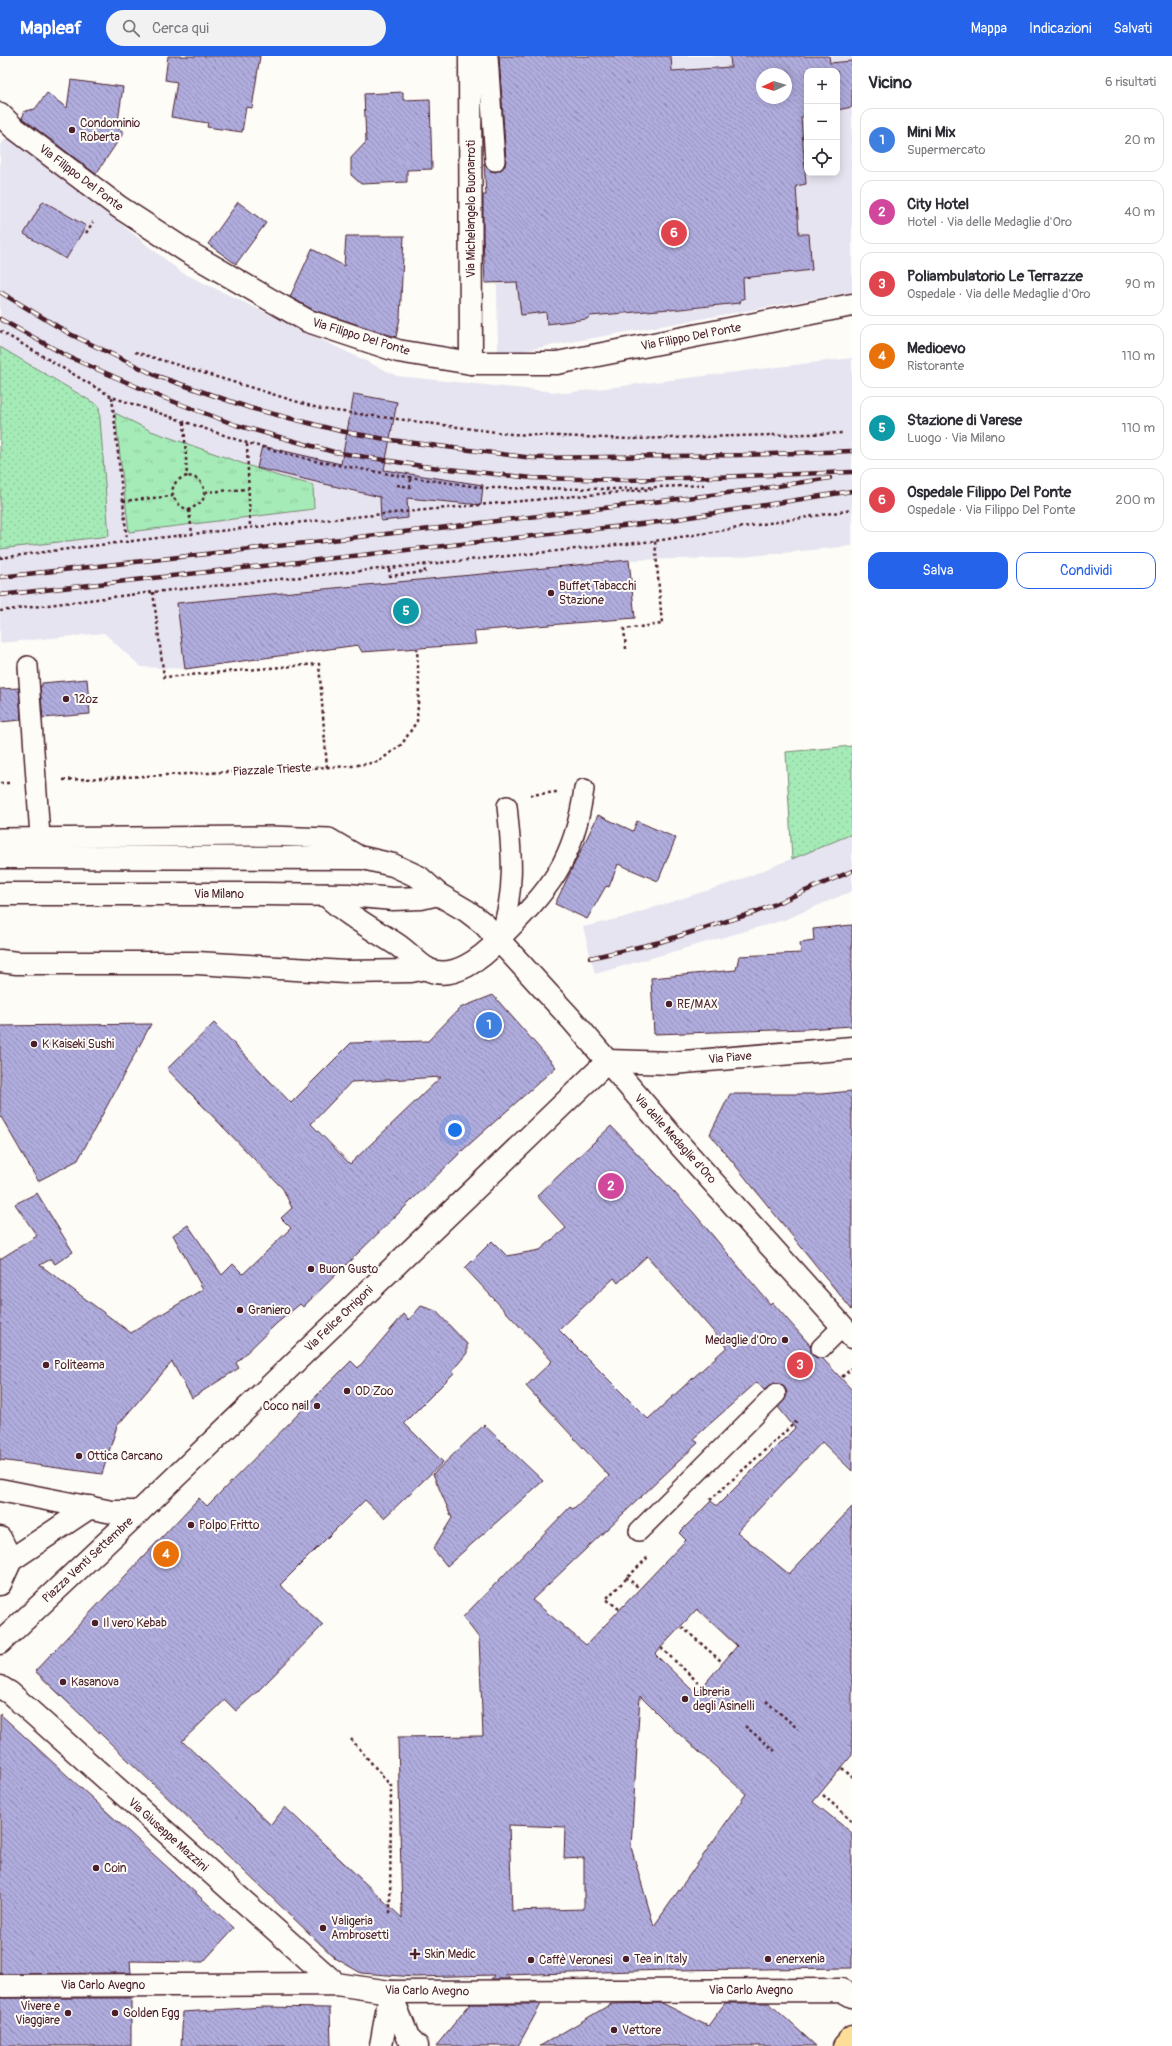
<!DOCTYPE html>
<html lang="it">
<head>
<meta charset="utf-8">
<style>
  body { margin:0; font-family:Pangolin,sans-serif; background:#f2f2f3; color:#2b2b33 }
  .controls { position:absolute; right:12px; top:12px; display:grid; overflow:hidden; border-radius:8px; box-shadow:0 2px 10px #0003 }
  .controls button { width:36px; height:36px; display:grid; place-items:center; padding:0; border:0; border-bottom:1px solid #e1e1e2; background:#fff; color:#2b2b33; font:20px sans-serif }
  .compass { position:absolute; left:756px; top:12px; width:36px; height:36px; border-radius:50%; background:#fff; box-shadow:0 2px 10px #0003; rotate:266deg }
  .you { position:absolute; left:455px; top:1074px; width:14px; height:14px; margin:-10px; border:3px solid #fff; border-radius:50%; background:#1a73e8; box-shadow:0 0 0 6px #1a73e833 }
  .badge { display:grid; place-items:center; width:26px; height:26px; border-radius:50%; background:#2563eb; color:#fff; font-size:13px; font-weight:700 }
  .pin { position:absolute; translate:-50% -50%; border:2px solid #fff; box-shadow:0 1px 4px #0006 }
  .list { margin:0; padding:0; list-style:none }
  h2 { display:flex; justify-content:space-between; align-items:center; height:52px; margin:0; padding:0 16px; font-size:17px }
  h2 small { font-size:13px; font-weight:400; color:#7c7c81 }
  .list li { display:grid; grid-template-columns:26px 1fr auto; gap:12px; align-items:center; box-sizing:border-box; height:64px; margin:0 8px 8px; padding:0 8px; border:1px solid #e1e1e2; border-radius:12px }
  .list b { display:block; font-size:15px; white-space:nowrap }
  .list p { margin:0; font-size:13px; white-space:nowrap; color:#7c7c81 }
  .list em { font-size:13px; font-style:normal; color:#7c7c81 }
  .actions { display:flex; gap:8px; padding:12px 16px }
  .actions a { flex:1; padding:9px 0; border:1px solid #2563eb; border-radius:12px; text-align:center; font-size:14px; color:#2563eb }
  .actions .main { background:#2563eb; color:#fff }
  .icon { flex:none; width:22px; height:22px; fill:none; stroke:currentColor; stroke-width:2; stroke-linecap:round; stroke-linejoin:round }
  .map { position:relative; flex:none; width:852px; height:1990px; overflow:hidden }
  header { display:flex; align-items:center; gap:24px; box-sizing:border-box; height:56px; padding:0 20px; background:#2563eb; color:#fff }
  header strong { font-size:19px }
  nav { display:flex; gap:22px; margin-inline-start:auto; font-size:14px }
  .search { width:280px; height:36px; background:#f2f2f3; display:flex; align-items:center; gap:10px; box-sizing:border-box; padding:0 14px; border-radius:22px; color:#7c7c81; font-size:15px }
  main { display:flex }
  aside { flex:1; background:#fff }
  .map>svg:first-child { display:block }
  .built { fill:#e6e4f0; fill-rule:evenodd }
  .grass { fill:url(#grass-dots); stroke:#788571 }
  .park { fill:url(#park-tufts); stroke:#788571 }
  .building { fill:url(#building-back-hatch); stroke:#4a1f2b; fill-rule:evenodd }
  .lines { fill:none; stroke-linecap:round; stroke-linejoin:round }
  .service-casing { stroke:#4a1f2b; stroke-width:22 }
  .pedestrian-casing { stroke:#4a1f2b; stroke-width:25 }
  .minor-casing { stroke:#4a1f2b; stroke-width:25 }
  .secondary-casing { stroke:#4a1f2b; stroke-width:25 }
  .primary-casing { stroke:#4a1f2b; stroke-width:25 }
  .path { stroke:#4a1f2b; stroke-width:2.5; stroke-dasharray:3 3; stroke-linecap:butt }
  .service { stroke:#fdfcf7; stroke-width:19 }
  .pedestrian { stroke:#fdfcf7; stroke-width:22 }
  .minor { stroke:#fdfcf7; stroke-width:22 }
  .secondary { stroke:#fdfcf7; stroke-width:22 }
  .primary { stroke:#fcde96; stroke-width:22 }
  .rail-casing { stroke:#4a1f2b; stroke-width:4.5 }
  .rail { stroke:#fdfcf7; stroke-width:3; stroke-dasharray:9; stroke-linecap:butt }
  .poi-dot { fill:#4a1f2b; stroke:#fdfcf7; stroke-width:1.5 }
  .labels { text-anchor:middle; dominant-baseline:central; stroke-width:4; stroke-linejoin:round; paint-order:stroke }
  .poi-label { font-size:12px; fill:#4a1f2b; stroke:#fdfcf7; text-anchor:start }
  .street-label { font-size:12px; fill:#4a1f2b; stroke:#fdfcf7 }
</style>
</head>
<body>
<header>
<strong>Mapleaf</strong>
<div class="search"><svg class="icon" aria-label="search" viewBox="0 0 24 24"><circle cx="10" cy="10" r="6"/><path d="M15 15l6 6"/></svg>Cerca qui</div>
<nav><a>Mappa</a><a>Indicazioni</a><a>Salvati</a></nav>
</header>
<main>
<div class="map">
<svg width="852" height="1990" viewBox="0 0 852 1990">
  <defs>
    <pattern id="grass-dots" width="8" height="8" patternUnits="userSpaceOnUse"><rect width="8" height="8" fill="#a5ebb7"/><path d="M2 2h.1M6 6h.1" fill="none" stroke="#90c99e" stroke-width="1.8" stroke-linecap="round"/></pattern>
    <pattern id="park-tufts" width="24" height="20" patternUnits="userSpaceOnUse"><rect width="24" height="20" fill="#a5ebb7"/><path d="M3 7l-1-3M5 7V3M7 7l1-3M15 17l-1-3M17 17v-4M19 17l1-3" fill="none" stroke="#90c99e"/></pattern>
    <pattern id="building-back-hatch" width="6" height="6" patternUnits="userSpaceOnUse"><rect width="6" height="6" fill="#b0adde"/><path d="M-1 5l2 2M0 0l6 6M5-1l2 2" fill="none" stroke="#918cb4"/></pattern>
  </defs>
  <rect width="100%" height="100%" fill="#fdfcf7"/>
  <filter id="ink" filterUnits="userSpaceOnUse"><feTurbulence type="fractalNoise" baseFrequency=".025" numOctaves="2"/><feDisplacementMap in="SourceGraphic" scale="8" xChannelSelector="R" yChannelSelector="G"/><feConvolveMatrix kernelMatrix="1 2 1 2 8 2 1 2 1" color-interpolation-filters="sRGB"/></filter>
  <g filter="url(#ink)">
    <g class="built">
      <path d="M488,0H852V236L498,299L495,105ZM807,15H837V117H807ZM762,18H786V42H762Z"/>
      <polygon points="8,78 181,216 397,320 565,337 852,302 852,490 732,502 629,504 635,562 474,575 475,588 362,596 358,589 185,613 141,611 104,577 0,587 0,91"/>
      <polygon points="852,778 852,835 784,864 595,918 583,871 621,862 737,825"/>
    </g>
    <g class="grass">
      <polygon points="0,291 99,350 109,480 0,493"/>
      <polygon points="852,690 852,778 792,803 786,696"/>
    </g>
    <polygon class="park" points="115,357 151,375 278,420 313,429 314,453 129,476"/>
    <g class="building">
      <polygon points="168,0 260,0 252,52 246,51 242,76 207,71 208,67 171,61 177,26 165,24"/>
      <path d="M499,0H671L672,15L731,11L730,0H829L830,7L852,5V51L837,54V15H807V60L801,61L806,128L796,130L799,178H809L812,214L743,222L744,243H741L740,247L670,254V253L590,260L587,263L547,268L546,256L521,259L517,226L485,227L483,181V139H486L484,107L490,115L496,116L505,110L506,104ZM762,18H786V42H762Z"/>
      <polygon points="71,24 123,31 117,72 124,76 96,118 22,62 25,55 35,53 47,37 67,52"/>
      <polygon points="403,36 403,44 430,43 432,113 407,114 407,126 361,128 351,119 351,102 366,86 364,38"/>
      <polygon points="43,145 86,170 66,203 24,178"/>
      <polygon points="238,146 266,167 236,208 208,188"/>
      <polygon points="346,180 404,180 400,262 396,281 313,254 290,241 312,193 344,210"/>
      <polygon points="354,338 397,346 384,414 483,429 481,449 407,442 408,462 381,465 380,441 257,412 262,390 341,408"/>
      <polygon points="629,504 635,562 474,575 476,588 362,596 358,589 185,613 177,547"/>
      <polygon points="87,623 90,658 43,662 40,630 42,630 42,627"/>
      <polygon points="19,632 21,664 0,666 0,633"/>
      <polygon points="598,759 633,775 637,765 676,782 658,825 618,808 609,831 606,830 587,863 555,848"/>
      <polygon points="852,869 852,970 806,973 654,978 651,922 736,914 739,900 801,897 800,887 814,885 813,873"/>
      <path d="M493,939L556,1011L463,1094L303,1251L300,1248L276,1268L236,1307L239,1312L192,1342L172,1306L117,1370L102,1418L0,1404V1203L37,1180L15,1148L37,1137L73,1196L55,1208L51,1203L40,1209L131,1277L203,1233L173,1179L188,1169L222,1219L233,1208L243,1218L291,1172L281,1162L292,1152L283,1133L167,1013L214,967L291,1047L351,987L428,985L460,952ZM441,1021L350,1108L311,1068L351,1026Z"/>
      <polygon points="151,968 78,1104 38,1125 0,1059 0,970"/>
      <polygon points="852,1035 852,1254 710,1078 730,1038 821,1038"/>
      <path d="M611,1070L693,1156L770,1248L772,1246L810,1289L813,1299L823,1303L852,1334V1415L822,1386L737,1476L789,1518L852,1451V1699L813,1746L852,1777V1912L667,1914L505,1919L511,1923H491L494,1919L414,1921L361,1917L335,1902L35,1615L199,1442L207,1450L351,1305L358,1312L404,1258L409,1264L421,1250L436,1255L467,1288V1297L453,1314L454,1317L404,1367L443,1406L384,1462L365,1444L280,1529L323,1569L257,1636L236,1655L225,1644L182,1685L271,1769L285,1751L402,1862L398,1681L483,1680L479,1582L463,1561L570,1451L573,1453L609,1420L526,1330L552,1305L465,1212L492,1185L507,1200L540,1194L566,1172L537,1140ZM647,1200L727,1291L648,1363L559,1274L614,1222L618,1227ZM757,1326L764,1334L774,1327L779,1328L784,1331L787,1336L786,1341L778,1351L795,1372L717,1450L711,1445L679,1477L686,1484L586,1589L532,1544L698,1387L694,1382ZM697,1553L737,1590L696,1638L655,1598ZM640,1640L669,1669L746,1738L654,1870L631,1791ZM509,1769L565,1771L564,1803L584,1802V1853L512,1855Z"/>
      <polygon points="484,1369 543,1425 447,1510 433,1493 452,1462 433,1418"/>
      <polygon points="0,1658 234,1872 203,1906 130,1905 131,1917 0,1918"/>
      <rect x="0" y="1942" width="131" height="48"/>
      <polygon points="662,1947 708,1970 725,1947 769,1947 816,1990 540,1990 611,1948"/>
      <polygon points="470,1948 541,1948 518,1990 436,1990"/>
      <polygon points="263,1951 330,1952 331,1990 181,1990 183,1956"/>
    </g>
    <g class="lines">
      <g class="service-casing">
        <g id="service">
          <polyline points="488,0 495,105"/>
          <polyline points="28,610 41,794"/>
          <polyline points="0,782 271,780 329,782 363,802"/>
          <path d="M500,881C516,834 512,798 507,750"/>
          <path d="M499,884C550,833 574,806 584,733"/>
          <polyline points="821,1292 843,1270"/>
          <polyline points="639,1475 776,1338"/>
        </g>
      </g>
      <g class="pedestrian-casing">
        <g id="pedestrian">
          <polyline points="0,1482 11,1504"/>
          <polyline points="0,1528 11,1504 90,1451"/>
        </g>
      </g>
      <g class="minor-casing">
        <g id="minor">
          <polyline points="470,0 471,307"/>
          <polyline points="0,58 13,71 119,151 188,196 269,243 308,265 398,295 471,307 557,307 852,249"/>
          <path d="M326,839C347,859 371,872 396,888C407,895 416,906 427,913C453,926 483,901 499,884"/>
          <polyline points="0,905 17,907 197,907 345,916 411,915 426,912"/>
          <polyline points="0,1434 112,1456 139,1456"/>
          <polyline points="0,1587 139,1456 608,1005"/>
          <polyline points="0,1631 10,1637 336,1928"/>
          <polyline points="0,1930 336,1928 390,1936 841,1934 852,1940"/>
          <polyline points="390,1936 408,1981 417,1990"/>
          <polyline points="381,1990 390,1938"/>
        </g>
      </g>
      <g class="secondary-casing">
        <g id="secondary">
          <polyline points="0,801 363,802 393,809 419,821 438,838 467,855 484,868 573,965 670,1078 852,1281"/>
          <polyline points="0,838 263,838 348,839 393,843 421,842 438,838"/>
          <polyline points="608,1005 672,1007 852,992"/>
        </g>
      </g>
      <g class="primary-casing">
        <polyline id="primary" points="844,1990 852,1981"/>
      </g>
      <g class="path">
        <polyline points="86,177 93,166"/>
        <polyline points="0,275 112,341 247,387 315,405 395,419 485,432 613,433 704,429"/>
        <polyline points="135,296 321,353 511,378 631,383 844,377"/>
        <polyline points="112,341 127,484"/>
        <path d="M184,366L187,420C165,426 170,448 189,454L202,446C208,432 201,421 187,420"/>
        <polyline points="247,388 250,471"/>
        <polyline points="397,429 410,431 411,422"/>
        <polyline points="205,436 248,433"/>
        <polyline points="123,445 173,440"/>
        <polyline points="189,454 192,477"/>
        <path d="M0,502C217,472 435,453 653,433"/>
        <polyline points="389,513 390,520 425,516 424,509"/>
        <polyline points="153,536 164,621 319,608 327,712"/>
        <polyline points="0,555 153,536 655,485 852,454"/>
        <polyline points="626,593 624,573 662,568 655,485"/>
        <polyline points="63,724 352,710 378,706 402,688 417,665 419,631 417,593"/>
        <polyline points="0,727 10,727"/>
        <polyline points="530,739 557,736"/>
        <polyline points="842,1321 852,1312"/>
        <polyline points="710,1444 798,1364"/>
        <polyline points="626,1521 638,1531"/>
        <polyline points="619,1553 606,1543 649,1500"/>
        <polyline points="682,1571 721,1605"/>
        <polyline points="661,1592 701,1629"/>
        <polyline points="766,1645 798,1673"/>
        <polyline points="745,1670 776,1696"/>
        <polyline points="351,1683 391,1730 390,1859"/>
        <polyline points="842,1712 852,1721"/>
        <polyline points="823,1739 852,1765"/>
      </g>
      <use href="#service" class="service"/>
      <use href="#pedestrian" class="pedestrian"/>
      <use href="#minor" class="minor"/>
      <use href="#secondary" class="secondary"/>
      <use href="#primary" class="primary"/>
      <g class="rail-casing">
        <g id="rail">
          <polyline points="0,236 70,278 157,320 250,352 340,375 391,384 533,402 743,399 852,395"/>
          <polyline points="0,263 69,301 156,339 236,369 334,396 422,410 532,422 628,424 852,416"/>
          <polyline points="0,521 439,472 752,434 830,422"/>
          <polyline points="0,539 659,466 852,435"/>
          <polyline points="590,902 660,886 756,856 852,815"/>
        </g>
      </g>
      <use href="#rail" class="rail"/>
    </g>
  </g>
  <g class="poi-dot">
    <circle cx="72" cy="74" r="4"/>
    <circle cx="551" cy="537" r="4"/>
    <circle cx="66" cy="643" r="4"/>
    <circle cx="669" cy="948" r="4"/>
    <circle cx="34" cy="988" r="4"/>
    <circle cx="311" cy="1213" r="4"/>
    <circle cx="240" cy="1254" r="4"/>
    <circle cx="785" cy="1284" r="4"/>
    <circle cx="46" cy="1309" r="4"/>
    <circle cx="347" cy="1335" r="4"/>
    <circle cx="317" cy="1350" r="4"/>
    <circle cx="79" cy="1400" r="4"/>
    <circle cx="191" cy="1469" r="4"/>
    <circle cx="95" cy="1567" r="4"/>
    <circle cx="63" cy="1626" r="4"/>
    <circle cx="685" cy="1643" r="4"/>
    <circle cx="96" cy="1812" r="4"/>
    <circle cx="323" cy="1872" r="4"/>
    <path d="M413 1892h4v4h4v4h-4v4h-4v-4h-4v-4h4z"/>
    <circle cx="626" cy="1903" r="4"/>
    <circle cx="768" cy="1903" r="4"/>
    <circle cx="531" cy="1904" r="4"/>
    <circle cx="68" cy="1957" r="4"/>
    <circle cx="115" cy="1957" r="4"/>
    <circle cx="614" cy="1974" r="4"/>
  </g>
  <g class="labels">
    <g class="poi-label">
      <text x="80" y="67">Condominio<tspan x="80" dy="14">Roberta</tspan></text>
      <text x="559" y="530">Buffet Tabacchi<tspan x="559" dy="14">Stazione</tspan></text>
      <text x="74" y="643">12oz</text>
      <text x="677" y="948">RE/MAX</text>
      <text x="42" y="988">K Kaiseki Sushi</text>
      <text x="319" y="1213">Buon Gusto</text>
      <text x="248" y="1254">Graniero</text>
      <text x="777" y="1284" text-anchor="end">Medaglie d'Oro</text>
      <text x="54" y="1309">Politeama</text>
      <text x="355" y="1335">OD Zoo</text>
      <text x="309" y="1350" text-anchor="end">Coco nail</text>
      <text x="87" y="1400">Ottica Carcano</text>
      <text x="199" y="1469">Polpo Fritto</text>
      <text x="103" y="1567">Il vero Kebab</text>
      <text x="71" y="1626">Kasanova</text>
      <text x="693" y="1636">Libreria<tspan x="693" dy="14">degli Asinelli</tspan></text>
      <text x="104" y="1812">Coin</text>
      <text x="331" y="1865">Valigeria<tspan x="331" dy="14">Ambrosetti</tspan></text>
      <text x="424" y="1898">Skin Medic</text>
      <text x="634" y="1903">Tea in Italy</text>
      <text x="776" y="1903">enerxenia</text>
      <text x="539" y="1904">Caffè Veronesi</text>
      <text x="60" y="1950" text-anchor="end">Vivere e<tspan x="60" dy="14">Viaggiare</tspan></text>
      <text x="123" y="1957">Golden Egg</text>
      <text x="622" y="1974">Vettore</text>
    </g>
    <g class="street-label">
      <text transform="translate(81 122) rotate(37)">Via Filippo Del Ponte</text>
      <text transform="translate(471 153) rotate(-90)">Via Michelangelo Buonarroti</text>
      <text transform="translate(361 281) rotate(17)">Via Filippo Del Ponte</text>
      <text transform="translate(691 281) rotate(-11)">Via Filippo Del Ponte</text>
      <text transform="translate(272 714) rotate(-3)">Piazzale Trieste</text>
      <text x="219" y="838">Via Milano</text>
      <text transform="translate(730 1002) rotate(-5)">Via Piave</text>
      <text transform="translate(675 1083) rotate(48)">Via delle Medaglie d'Oro</text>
      <text transform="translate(339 1263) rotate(-44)">Via Felice Orrigoni</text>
      <text transform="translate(88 1504) rotate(-43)">Piazza Venti Settembre</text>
      <text transform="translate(168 1779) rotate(42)">Via Giuseppe Mazzini</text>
      <text x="103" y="1929">Via Carlo Avegno</text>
      <text x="751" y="1934">Via Carlo Avegno</text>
      <text transform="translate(427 1935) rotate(1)">Via Carlo Avegno</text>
    </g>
  </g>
</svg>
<div class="controls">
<button>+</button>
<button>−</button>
<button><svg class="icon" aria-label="locate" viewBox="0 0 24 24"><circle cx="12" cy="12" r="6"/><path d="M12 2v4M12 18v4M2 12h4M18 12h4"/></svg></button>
</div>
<svg class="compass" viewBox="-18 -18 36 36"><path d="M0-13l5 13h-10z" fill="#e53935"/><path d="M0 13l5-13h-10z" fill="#7c7c81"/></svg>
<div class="you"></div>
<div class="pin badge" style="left:489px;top:969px;background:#3f7fe0">1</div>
<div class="pin badge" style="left:611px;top:1130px;background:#d1479c">2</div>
<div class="pin badge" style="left:800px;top:1309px;background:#e0444e">3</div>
<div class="pin badge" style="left:166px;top:1498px;background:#e8710a">4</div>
<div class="pin badge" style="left:406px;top:555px;background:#0f9aa8">5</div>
<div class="pin badge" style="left:674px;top:177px;background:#e0444e">6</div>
</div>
<aside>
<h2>Vicino<small>6 risultati</small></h2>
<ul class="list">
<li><span class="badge" style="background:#3f7fe0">1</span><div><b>Mini Mix</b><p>Supermercato</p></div><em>20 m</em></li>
<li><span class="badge" style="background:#d1479c">2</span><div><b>City Hotel</b><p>Hotel · Via delle Medaglie d'Oro</p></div><em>40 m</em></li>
<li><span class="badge" style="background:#e0444e">3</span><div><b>Poliambulatorio Le Terrazze</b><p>Ospedale · Via delle Medaglie d'Oro</p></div><em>90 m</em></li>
<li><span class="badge" style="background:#e8710a">4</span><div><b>Medioevo</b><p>Ristorante</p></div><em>110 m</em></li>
<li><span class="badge" style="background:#0f9aa8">5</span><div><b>Stazione di Varese</b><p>Luogo · Via Milano</p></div><em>110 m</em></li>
<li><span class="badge" style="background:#e0444e">6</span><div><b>Ospedale Filippo Del Ponte</b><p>Ospedale · Via Filippo Del Ponte</p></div><em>200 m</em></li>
</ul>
<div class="actions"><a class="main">Salva</a><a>Condividi</a></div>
</aside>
</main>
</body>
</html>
